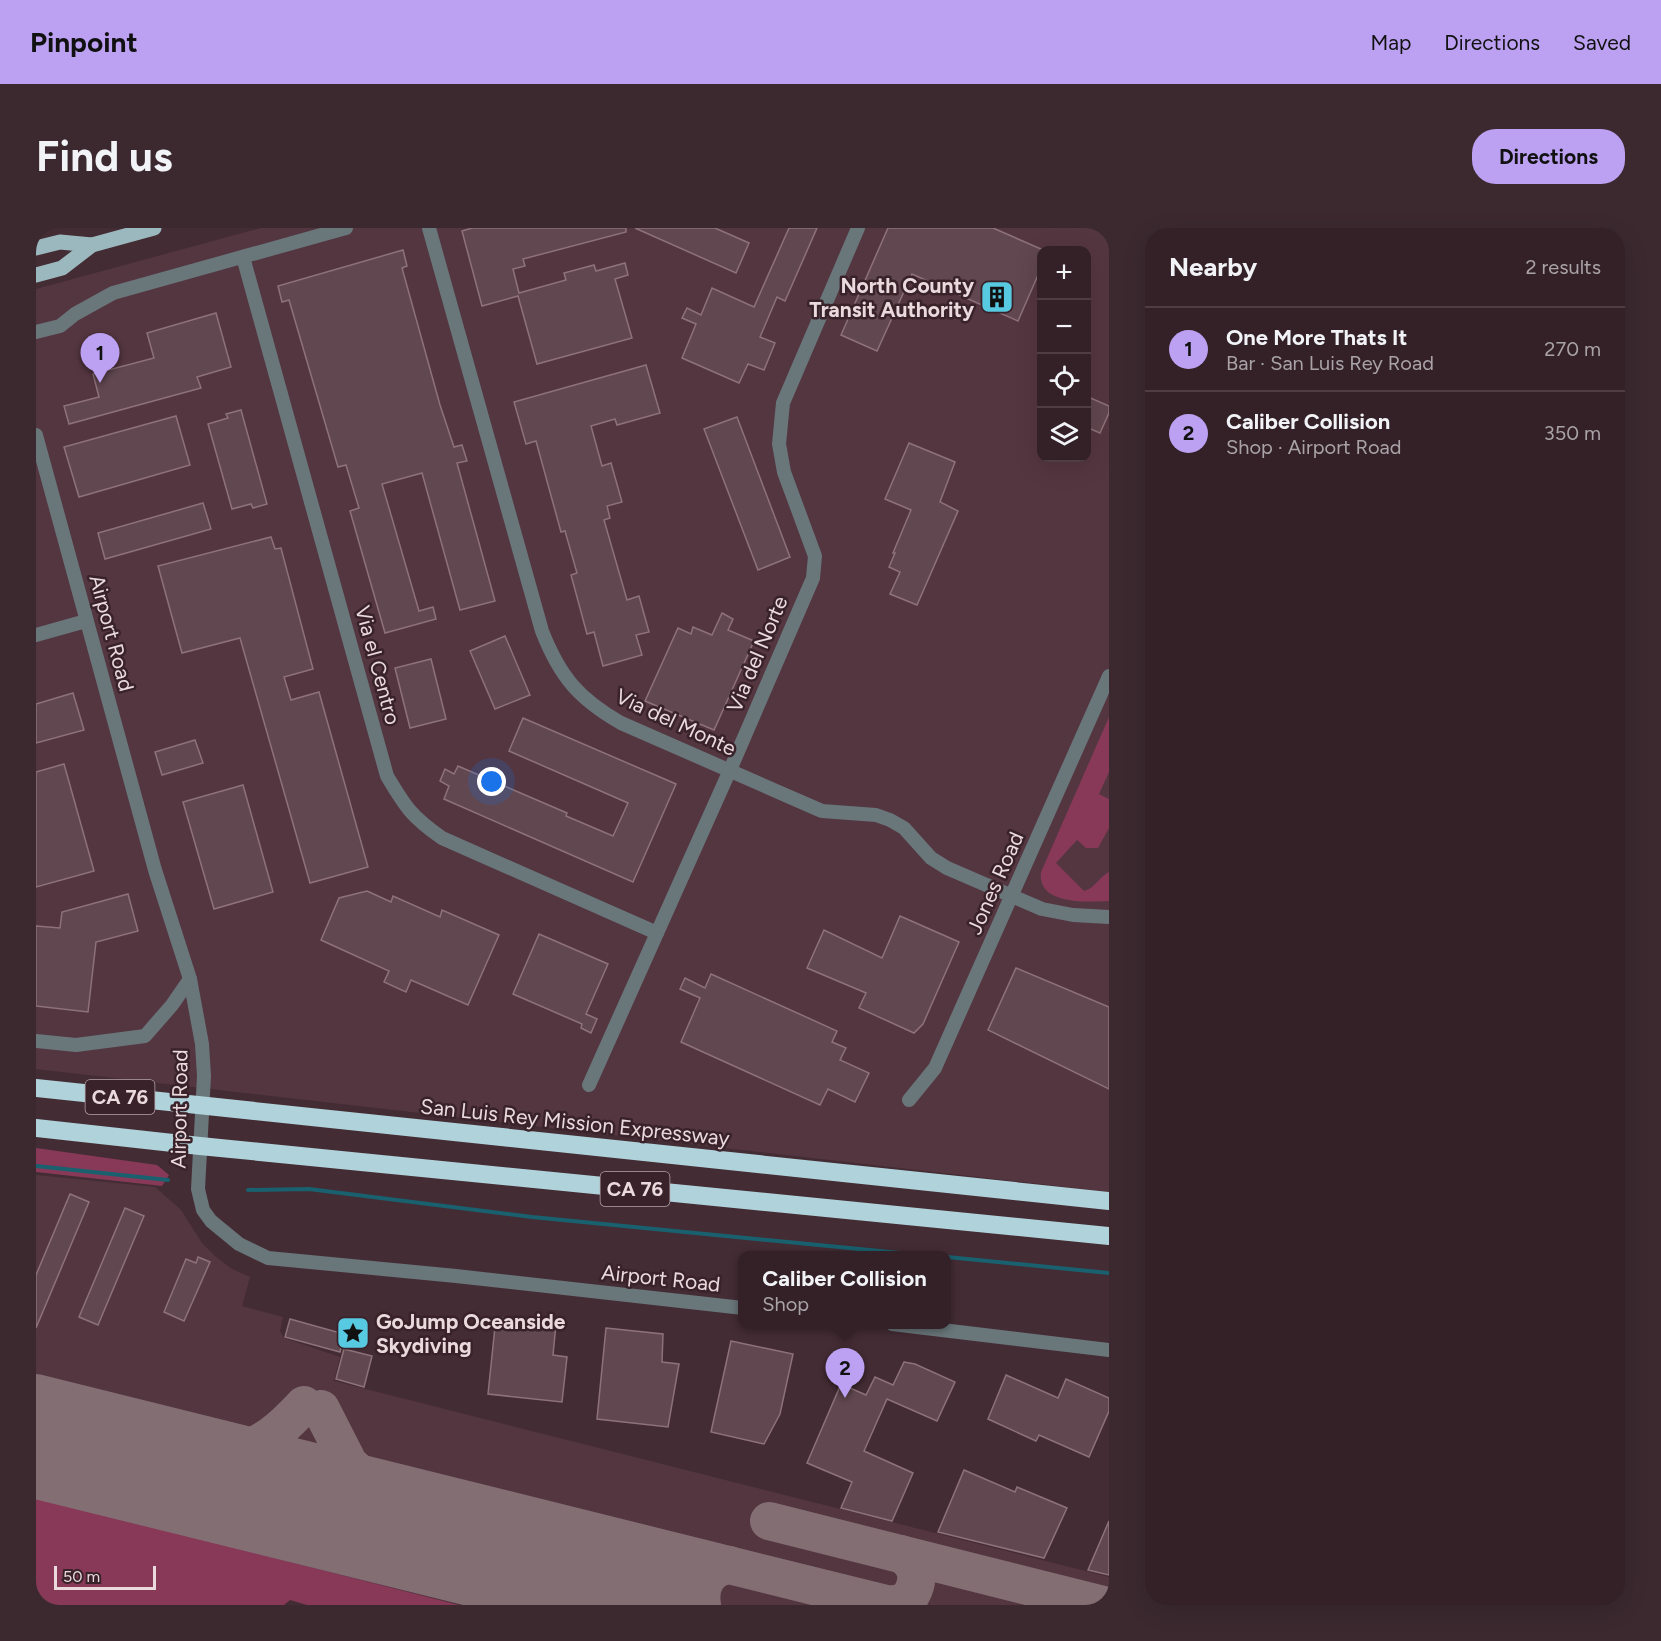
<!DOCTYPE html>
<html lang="en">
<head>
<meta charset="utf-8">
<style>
  body { margin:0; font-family:Figtree,sans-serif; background:#3b292f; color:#f1f3f6 }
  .controls { position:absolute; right:18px; top:18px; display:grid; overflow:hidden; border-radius:12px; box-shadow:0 6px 24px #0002 }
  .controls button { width:54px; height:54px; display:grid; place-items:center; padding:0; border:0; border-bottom:2px solid #4e3e44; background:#332127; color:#f1f3f6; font:30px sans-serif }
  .scale { position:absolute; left:18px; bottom:15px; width:102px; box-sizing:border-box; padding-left:6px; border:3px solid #eadade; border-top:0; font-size:16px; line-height:21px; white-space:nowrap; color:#eadade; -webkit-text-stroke:4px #39222a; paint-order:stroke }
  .you { position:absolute; left:456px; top:554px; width:21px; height:21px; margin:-15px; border:4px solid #fff; border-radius:50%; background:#1a73e8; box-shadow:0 0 0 9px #1a73e833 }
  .badge { display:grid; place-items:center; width:39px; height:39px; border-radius:50%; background:#bca0f2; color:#111; font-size:20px; font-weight:700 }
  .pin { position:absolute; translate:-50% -50px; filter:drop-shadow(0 2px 3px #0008) }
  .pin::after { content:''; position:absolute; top:32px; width:21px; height:18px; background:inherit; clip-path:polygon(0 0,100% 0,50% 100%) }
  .popup { position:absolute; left:702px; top:1023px; width:213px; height:78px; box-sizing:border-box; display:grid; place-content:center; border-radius:12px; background:#332127; filter:drop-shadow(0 2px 4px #0005); font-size:20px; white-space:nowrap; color:#a9a3a7 }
  .popup b { font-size:22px; color:#f1f3f6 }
  .popup::after { content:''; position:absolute; left:50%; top:100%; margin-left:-12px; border:12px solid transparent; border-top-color:#332127 }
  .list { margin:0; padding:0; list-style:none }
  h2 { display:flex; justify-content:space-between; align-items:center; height:78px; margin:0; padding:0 24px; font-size:26px }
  h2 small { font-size:20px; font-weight:400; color:#a9a3a7 }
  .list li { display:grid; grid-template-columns:39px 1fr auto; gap:18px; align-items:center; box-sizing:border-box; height:84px; padding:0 24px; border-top:2px solid #4e3e44 }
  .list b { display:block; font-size:22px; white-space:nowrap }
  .list p { margin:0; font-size:20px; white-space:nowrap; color:#a9a3a7 }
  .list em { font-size:20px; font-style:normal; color:#a9a3a7 }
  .icon { flex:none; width:33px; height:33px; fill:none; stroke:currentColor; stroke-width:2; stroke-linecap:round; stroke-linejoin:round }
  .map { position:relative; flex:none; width:1073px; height:1377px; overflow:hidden; border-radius:24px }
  header { display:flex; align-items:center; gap:36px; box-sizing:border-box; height:84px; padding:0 30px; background:#bca0f2; color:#111 }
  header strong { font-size:28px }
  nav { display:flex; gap:33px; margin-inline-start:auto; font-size:21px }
  .intro { display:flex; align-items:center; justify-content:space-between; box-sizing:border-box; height:144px; padding:0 36px }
  h1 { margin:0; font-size:42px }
  .button { padding:15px 27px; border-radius:24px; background:#bca0f2; color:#111; font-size:21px; font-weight:700 }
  main { display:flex; gap:36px; padding:0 36px }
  aside { flex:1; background:#332127; border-radius:24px; box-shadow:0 6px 24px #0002 }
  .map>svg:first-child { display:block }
  .built { fill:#543640; fill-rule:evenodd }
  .green { fill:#873957 }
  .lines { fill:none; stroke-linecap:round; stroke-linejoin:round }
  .stream { stroke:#19616f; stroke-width:4 }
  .taxiway { stroke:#836e74; stroke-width:38 }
  .runway { stroke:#836e74; stroke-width:92 }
  .building { fill:#61474f; stroke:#8e727a; stroke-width:1.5 }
  .minor { stroke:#69767a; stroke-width:14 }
  .major { stroke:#9cb8bf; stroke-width:15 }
  .highway { stroke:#b0d2da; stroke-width:18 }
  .labels { text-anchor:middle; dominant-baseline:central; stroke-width:5; stroke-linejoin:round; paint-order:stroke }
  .shield { fill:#39222a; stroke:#b5a3a8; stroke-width:1.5 }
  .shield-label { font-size:20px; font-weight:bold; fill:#eadade }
  .poi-label { font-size:21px; font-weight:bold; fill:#eadade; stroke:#39222a; text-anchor:end }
  .street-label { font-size:21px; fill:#eadade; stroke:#39222a }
</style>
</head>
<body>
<header>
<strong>Pinpoint</strong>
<nav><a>Map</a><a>Directions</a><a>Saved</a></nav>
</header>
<div class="intro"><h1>Find us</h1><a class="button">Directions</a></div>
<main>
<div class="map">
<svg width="1073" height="1377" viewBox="0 0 1073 1377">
  <rect width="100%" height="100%" fill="#442c34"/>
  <g class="built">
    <path d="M225,0H1073V964L0,841V61ZM1005,22H1050V230H1005Z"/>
    <polygon points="0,947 119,959 145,982 166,1015 180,1029 196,1041 214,1049 206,1078 247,1089 244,1103 248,1110 304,1129 298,1153 1073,1349 1073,1377 424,1377 298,1346 0,1377"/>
  </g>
  <g class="green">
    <path d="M1073,489V544L1063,566L1073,571V600L1062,620H1050L1041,612L1020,635L1048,663C1058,661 1063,649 1073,644V673C1050,674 1001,677 1005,644Z"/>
    <polygon points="0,920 121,937 133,947 126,958 0,944"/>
    <polygon points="0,1269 423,1377 271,1377 254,1372 248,1377 0,1377"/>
  </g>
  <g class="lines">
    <g class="stream">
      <polyline points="0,938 132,952"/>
      <polyline points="212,962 273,961 496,989 895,1028"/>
      <polyline points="911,1029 1073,1045"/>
    </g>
    <g class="taxiway">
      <polyline points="0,1165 854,1377"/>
      <polyline points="285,1181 313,1236 324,1246"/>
      <path d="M215,1219C236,1210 252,1194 268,1177"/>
      <path d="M176,1268C210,1260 225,1248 254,1228"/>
      <polyline points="733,1293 1067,1377"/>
      <path d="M329,1306C353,1302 364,1295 365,1269"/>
      <path d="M387,1320C379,1316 369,1312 364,1303C356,1285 368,1262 388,1262"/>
      <path d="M666,1377C663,1357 672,1340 693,1337"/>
      <path d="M854,1377L870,1374C884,1357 885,1338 865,1326"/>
    </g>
    <polyline class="runway" points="0,1224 619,1377"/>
  </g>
  <g class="building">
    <polygon points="436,0 590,0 590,4 487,31 489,38 477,41 483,65 530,52 528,45 558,37 560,43 589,35 592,47 579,51 596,110 501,136 482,68 446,78 426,3"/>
    <polygon points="599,0 679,0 713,15 700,45"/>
    <polygon points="753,0 781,0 749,73 741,69 724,109 739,115 728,142 712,136 703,155 646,130 660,96 646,90 651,80 665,87 676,60 718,79"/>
    <polygon points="852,0 957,0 1005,21 1005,40 982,93 876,46 841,123 805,107"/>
    <polygon points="367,22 371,38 366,40 404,177 418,219 426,217 431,233 421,235 459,373 424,382 386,245 346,256 383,383 397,379 400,391 349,405 314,283 323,280 310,237 302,239 253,72 246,74 242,58"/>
    <polygon points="180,85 195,139 161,149 165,160 33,196 28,178 63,169 57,146 118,130 111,105"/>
    <polygon points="610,137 624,185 581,197 579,191 555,198 566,238 575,235 586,274 571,278 574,290 568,292 591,372 603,368 613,404 600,407 606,427 567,438 558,404 551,406 535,347 541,345 529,303 525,304 500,213 490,216 478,174"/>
    <polygon points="1050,168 1073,178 1073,185 1064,205 1050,199"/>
    <polygon points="205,182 231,276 217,280 215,276 196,281 172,196 192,190 190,186"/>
    <polygon points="140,188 154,237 43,269 28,219"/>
    <polygon points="701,189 754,329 722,342 668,201"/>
    <polygon points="873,215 919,234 904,274 922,283 881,377 854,366 864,344 853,339 859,325 857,325 875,282 849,271"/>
    <polygon points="167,275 175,301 69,331 62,305"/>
    <polygon points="235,309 239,321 245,320 277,441 248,449 255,472 283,464 332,639 274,655 204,410 146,425 122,338"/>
    <polygon points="686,385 697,391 692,402 718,413 678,502 609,473 642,400 655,406 657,399 676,407"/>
    <polygon points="469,408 494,467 459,481 434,423"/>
    <polygon points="395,431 410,491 374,500 359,440"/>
    <polygon points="37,465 48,502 0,515 0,476"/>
    <polygon points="487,490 640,556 597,654 408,571 413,558 404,553 409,541 418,546 422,538 531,585 530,588 577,608 592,575 473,523"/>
    <polygon points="159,512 167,535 126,547 119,524"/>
    <polygon points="28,536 58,643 0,659 0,544"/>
    <polygon points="207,557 237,664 178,681 147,574"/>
    <polygon points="331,663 355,674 357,668 404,689 406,682 463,707 432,777 375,752 370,764 348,754 353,743 285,712 303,670"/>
    <polygon points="92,666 102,703 60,714 52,784 0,778 0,698 24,700 26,684"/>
    <polygon points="864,688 923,714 887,796 878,805 823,780 830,765 771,740 788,702 846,730"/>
    <polygon points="503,706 572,736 550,786 561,791 555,805 545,800 546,796 477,766"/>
    <polygon points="980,740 1073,779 1073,861 952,802"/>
    <polygon points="675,746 801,803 796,814 810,820 804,832 833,845 819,874 792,861 784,877 645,814 664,770 644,761 649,750 669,760"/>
    <polygon points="34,966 53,974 0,1100 0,1047"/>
    <polygon points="89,980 108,988 62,1097 43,1089"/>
    <polygon points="162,1029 174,1034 148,1093 128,1084 150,1031 160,1035"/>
    <polygon points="460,1089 520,1096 517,1127 531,1129 526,1174 452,1166"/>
    <polygon points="254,1091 308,1106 304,1124 249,1109"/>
    <polygon points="570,1100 627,1106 626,1134 643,1136 632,1199 561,1191"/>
    <polygon points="695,1113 757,1126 744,1186 728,1216 675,1204"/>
    <polygon points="308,1121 336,1128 328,1159 300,1151"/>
    <polygon points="868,1134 879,1136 919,1154 901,1193 851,1171 828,1223 877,1245 856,1293 805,1280 816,1254 771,1235 805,1156 830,1167 839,1149 857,1157"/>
    <polygon points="970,1147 1022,1170 1030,1151 1073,1170 1073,1183 1053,1229 1003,1207 1000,1213 952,1191"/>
    <polygon points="928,1242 979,1264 981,1259 1031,1280 1008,1330 902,1304"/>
    <polygon points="1073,1293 1073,1347 1052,1342"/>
  </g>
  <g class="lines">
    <g class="minor">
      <path d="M393,0L506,403C524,449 543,471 585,495L779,580L786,583L840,587L854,592L868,600L895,630L911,640L1006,681L1037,687L1073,689"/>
      <path d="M207,29L351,548C370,580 376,589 406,610L621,705"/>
      <polyline points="0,104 24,98 39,86 77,65 310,0"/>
      <polyline points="0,207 119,642 154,751 166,816 168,848 162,961 167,982 175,993 203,1016 232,1030 420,1048 707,1080"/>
      <polyline points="0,407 50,393"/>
      <polyline points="0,813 40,817 109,808 136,777 154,751"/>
      <polyline points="553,857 694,542 777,350 779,328 748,244 743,216 747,175 822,0"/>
      <polyline points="873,872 899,840 1073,448"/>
      <polyline points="856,1096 1073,1122"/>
    </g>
    <g class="major">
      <polyline points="0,20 24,14 56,17"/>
      <polyline points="0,47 26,40 56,17 118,0"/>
    </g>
    <g class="highway">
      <polyline points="0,860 1073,973"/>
      <polyline points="0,900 164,918 1073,1008"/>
    </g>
  </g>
  <defs>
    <g id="building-square" transform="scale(1.725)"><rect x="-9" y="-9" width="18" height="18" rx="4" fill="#57c9e1" stroke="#39222a"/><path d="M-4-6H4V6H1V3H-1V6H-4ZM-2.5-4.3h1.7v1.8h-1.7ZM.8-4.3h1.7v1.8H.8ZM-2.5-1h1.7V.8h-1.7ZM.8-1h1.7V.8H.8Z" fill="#111"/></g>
    <g id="sight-square" transform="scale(1.725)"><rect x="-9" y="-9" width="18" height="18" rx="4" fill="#57c9e1" stroke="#39222a"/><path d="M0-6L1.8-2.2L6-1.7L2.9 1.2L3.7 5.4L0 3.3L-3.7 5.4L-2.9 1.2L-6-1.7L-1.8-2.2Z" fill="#111"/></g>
  </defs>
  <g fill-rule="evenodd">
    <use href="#building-square" x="961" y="69"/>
    <use href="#sight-square" x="317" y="1105"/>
  </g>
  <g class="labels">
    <g class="shield">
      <rect x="49.5" y="852" width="69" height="34" rx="4.5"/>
      <rect x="564.5" y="944" width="69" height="34" rx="4.5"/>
    </g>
    <g class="shield-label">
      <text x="84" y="869">CA 76</text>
      <text x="599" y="961">CA 76</text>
    </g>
    <g class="poi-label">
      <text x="938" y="57">North County<tspan x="938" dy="24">Transit Authority</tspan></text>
      <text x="340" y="1093" text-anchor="start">GoJump Oceanside<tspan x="340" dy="24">Skydiving</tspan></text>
    </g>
    <g class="street-label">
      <text transform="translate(76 405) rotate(75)">Airport Road</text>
      <text transform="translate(721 426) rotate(-67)">Via del Norte</text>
      <text transform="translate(342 437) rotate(75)">Via el Centro</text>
      <text transform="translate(640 494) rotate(25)">Via del Monte</text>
      <text transform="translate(959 655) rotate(-66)">Jones Road</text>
      <text transform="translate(143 881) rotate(-89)">Airport Road</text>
      <text transform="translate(539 894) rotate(6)">San Luis Rey Mission Expressway</text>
      <text transform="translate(625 1050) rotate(6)">Airport Road</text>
    </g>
  </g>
</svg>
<div class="controls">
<button>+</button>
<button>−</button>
<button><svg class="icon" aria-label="locate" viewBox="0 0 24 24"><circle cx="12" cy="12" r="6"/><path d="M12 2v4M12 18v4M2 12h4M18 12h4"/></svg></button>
<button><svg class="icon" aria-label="layers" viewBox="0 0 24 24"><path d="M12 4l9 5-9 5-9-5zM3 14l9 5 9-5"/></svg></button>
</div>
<div class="scale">50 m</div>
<div class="you"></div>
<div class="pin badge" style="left:64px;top:155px">1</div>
<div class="pin badge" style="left:809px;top:1170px">2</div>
<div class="popup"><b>Caliber Collision</b>Shop</div>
</div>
<aside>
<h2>Nearby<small>2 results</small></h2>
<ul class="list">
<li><span class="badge">1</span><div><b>One More Thats It</b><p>Bar · San Luis Rey Road</p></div><em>270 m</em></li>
<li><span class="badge">2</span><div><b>Caliber Collision</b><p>Shop · Airport Road</p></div><em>350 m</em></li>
</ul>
</aside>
</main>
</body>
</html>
